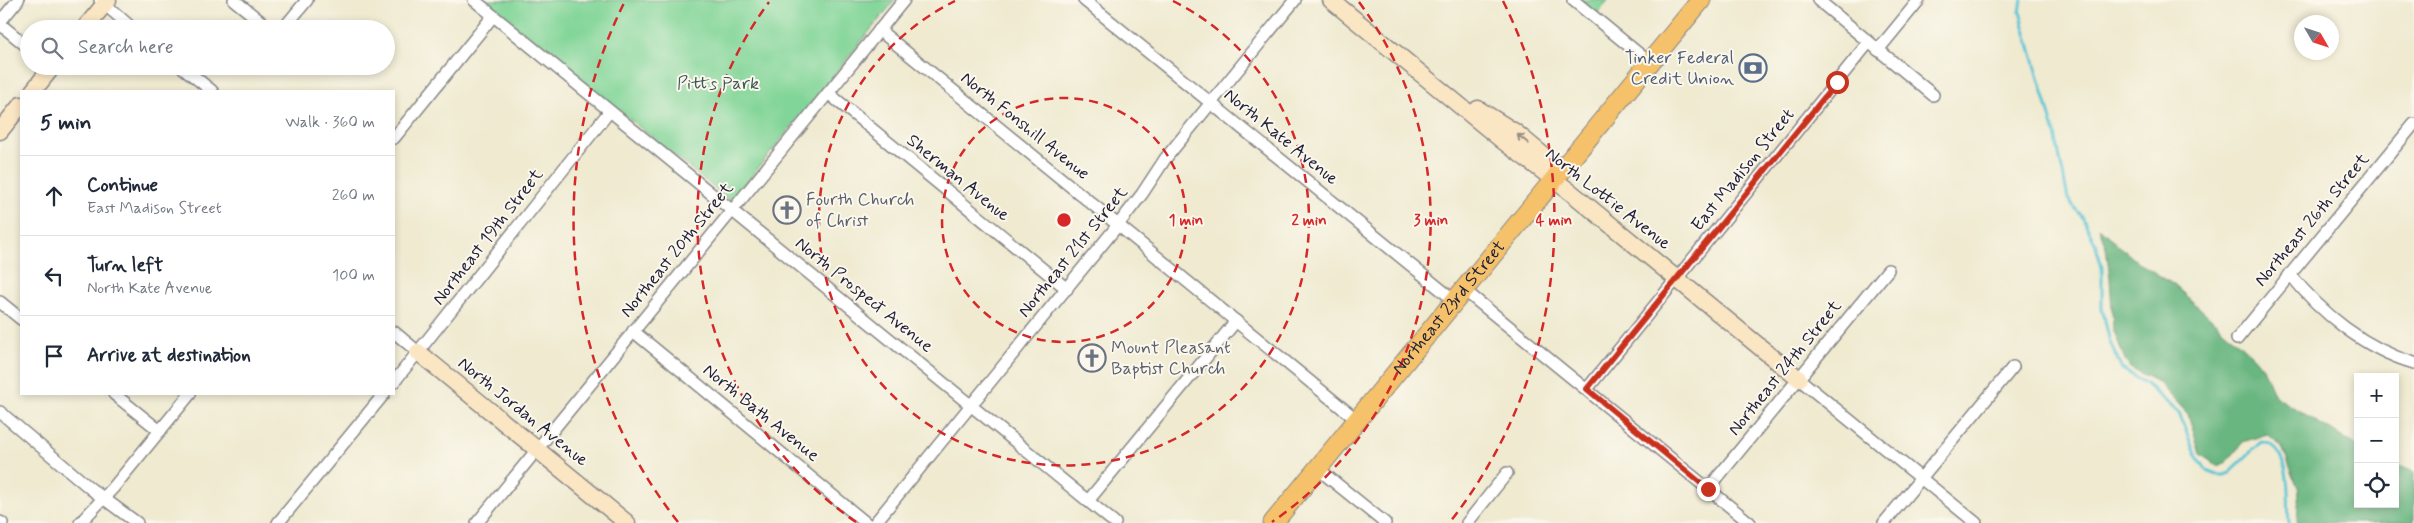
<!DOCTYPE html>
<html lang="en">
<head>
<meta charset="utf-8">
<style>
  body { margin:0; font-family:Mynerve,sans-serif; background:#f2f2f3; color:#1f2937 }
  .controls { position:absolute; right:15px; bottom:15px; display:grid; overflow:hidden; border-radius:0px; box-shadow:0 2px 8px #0003 }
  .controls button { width:45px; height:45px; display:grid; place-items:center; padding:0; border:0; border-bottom:1px solid #e0e1e3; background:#fff; color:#1f2937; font:25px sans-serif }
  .compass { position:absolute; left:2294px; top:15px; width:45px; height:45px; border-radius:50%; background:#fff; box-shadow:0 2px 8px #0003; rotate:129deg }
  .stop { position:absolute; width:15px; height:15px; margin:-11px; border:4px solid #c8321e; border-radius:50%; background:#fff }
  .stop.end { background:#c8321e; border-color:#fff; box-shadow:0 1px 5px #0008 }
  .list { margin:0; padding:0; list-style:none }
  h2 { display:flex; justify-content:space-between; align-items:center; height:65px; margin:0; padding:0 20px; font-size:21px }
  h2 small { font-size:16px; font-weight:400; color:#747a83 }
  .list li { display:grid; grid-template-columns:32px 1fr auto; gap:15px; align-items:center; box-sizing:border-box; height:80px; padding:0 20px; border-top:1px solid #e0e1e3 }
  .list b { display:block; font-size:19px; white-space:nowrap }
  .list p { margin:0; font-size:16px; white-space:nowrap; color:#747a83 }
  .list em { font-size:16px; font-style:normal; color:#747a83 }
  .icon { flex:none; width:28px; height:28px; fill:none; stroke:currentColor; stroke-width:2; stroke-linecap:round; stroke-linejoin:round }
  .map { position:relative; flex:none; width:2414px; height:523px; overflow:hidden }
  .search { position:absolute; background:#fff; box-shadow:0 2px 8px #0003; left:20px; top:20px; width:375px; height:55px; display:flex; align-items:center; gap:12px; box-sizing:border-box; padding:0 18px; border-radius:28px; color:#747a83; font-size:19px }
  .panel { position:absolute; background:#fff; box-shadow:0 2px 8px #0003; left:20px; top:90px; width:375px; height:305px; border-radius:0px }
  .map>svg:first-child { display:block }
  .green { fill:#82d598; stroke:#527c6a }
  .forest { fill:#69b680; stroke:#466c5e }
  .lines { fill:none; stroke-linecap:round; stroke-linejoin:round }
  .stream { stroke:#5bc4d7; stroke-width:3 }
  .street-casing { stroke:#888686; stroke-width:14 }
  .secondary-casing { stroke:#888686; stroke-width:19 }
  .primary-casing { stroke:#888686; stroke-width:21 }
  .street { stroke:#fff; stroke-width:11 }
  .secondary { stroke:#fbe6c4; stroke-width:16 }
  .primary { stroke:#f5c16b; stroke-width:19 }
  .oneway { stroke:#998e86 }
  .route { stroke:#c8321e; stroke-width:6 }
  .ring { fill:none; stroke:#d62828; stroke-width:2.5; stroke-dasharray:9 6 }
  .labels { text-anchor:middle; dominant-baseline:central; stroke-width:4; stroke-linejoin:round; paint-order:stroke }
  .service-label { font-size:18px; fill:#4e5e75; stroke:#fbf7ec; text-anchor:end }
  .park-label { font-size:18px; fill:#3f5857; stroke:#fbf7ec }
  .street-label { font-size:18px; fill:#22223b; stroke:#fbf7ec }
  .worship-label { font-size:18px; fill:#5b616d; stroke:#fbf7ec; text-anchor:start }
  .centre { fill:#d62828; stroke:#fbf7ec; stroke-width:2.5 }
  .ring-label { font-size:15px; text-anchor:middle; font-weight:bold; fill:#d62828; stroke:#fbf7ec; stroke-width:4; stroke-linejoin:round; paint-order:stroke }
</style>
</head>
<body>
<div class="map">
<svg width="2414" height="523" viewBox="0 0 2414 523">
  <rect width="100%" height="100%" fill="#fbf7ec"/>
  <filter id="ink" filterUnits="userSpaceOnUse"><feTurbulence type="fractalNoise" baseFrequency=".02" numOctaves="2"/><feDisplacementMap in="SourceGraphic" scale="10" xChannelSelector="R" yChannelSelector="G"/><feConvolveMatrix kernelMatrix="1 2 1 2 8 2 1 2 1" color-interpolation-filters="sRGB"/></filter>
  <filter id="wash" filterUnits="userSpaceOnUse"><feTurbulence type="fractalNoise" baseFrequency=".0096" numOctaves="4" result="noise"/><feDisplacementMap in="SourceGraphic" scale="20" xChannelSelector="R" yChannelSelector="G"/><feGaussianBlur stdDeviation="1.12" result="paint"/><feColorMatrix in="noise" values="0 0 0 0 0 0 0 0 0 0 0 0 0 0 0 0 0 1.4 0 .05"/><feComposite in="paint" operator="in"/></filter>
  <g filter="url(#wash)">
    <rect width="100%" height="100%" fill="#efead0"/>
    <g class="green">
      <polygon points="483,0 895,0 736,195 729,200"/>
      <polygon points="1580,0 1608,0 1597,14"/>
    </g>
    <polygon class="forest" points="2099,228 2135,260 2174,285 2254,357 2263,368 2275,396 2358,447 2358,504 2395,504 2395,464 2414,472 2414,523 2297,523 2299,490 2282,447 2267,434 2243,442 2227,462 2218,466 2200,454 2188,414 2158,382 2130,368 2125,360 2113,328 2110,278 2106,247"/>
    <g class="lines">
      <path class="stream" d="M2022,0L2020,12L2055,134L2068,199L2083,218L2095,243L2102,267V308L2110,342L2122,369L2146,384L2179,413L2195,454L2206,470L2219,475H2225L2230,472L2261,442C2294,443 2287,502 2289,523"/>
    </g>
  </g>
  <g filter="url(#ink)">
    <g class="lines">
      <g class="street-casing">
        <g id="street">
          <polyline points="100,0 133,29"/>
          <polyline points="234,0 270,29"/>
          <polyline points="474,0 1115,523"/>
          <polyline points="1084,0 1455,301"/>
          <polyline points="1573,0 1650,63"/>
          <polyline points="1818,0 1933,95"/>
          <polyline points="0,22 18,0"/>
          <polyline points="0,24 29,48"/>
          <polyline points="283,29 307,0"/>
          <polyline points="879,30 1357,420"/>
          <polyline points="1878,50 1919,0"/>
          <polyline points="181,66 212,91"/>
          <polyline points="828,93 1067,289"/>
          <polyline points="394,138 493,16"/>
          <path d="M2290,274C2321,313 2365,349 2414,363"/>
          <polyline points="1464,290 1750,523"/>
          <polyline points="0,302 21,319"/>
          <polyline points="633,331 866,523"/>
          <polyline points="394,332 418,352"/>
          <polyline points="2237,339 2414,124"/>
          <polyline points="1799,379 1976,523"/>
          <polyline points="394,382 609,112"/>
          <polyline points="1587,389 1869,42"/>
          <polyline points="114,394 160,431"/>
          <polyline points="0,412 91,489 137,523"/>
          <polyline points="1317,468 1385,523"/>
          <polyline points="1708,489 1888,270"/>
          <polyline points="1088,501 1236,321"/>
          <polyline points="0,522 2,523"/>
          <polyline points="80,523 113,488 190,394"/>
          <polyline points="278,523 384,394"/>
          <polyline points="477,523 904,0"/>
          <polyline points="875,523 1118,225 1142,194 1165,159 1295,0"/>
          <polyline points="1467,523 1507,473"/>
          <polyline points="1884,523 2013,367"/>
        </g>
      </g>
      <g class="secondary-casing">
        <g id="secondary">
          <polyline points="1331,0 1503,141 1573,194 1799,379"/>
          <polyline points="84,29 108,0"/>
          <polyline points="33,91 53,66"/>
          <polyline points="1478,109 1515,132 1561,170"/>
          <polyline points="0,131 21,105"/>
          <polyline points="418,352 627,523"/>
        </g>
      </g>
      <g class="primary-casing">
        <g id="primary">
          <path id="s1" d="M1273,523L1701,0"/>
        </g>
      </g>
      <use href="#street" class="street"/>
      <use href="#secondary" class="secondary"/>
      <use href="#primary" class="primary"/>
    </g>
    <defs><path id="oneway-shaft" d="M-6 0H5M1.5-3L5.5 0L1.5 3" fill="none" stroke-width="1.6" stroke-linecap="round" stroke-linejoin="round" transform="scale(1.25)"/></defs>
    <use class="oneway" href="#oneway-shaft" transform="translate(1523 139) rotate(-141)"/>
  </g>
  <g class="lines" filter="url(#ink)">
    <polyline class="route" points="1708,489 1587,389 1837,82"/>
  </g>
  <g class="ring">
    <circle cx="1064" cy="220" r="122"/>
    <path d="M1173 1A245 245 0 1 1 955 1"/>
    <path d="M856 522A367 367 0 0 1 769 2M1359 2A367 367 0 0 1 1272 522"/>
    <path d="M678 522A490 490 0 0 1 625 1M1503 1A490 490 0 0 1 1450 522"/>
  </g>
  <defs>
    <g id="bank-ring" transform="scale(1.4375)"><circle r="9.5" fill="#fbf7ec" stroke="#5c6f8a" stroke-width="1.5"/><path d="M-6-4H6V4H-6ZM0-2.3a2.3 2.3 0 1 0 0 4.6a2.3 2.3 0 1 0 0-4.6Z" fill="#5c6f8a"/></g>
    <g id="church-ring" transform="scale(1.4375)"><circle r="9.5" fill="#fbf7ec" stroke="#6b7280" stroke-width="1.5"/><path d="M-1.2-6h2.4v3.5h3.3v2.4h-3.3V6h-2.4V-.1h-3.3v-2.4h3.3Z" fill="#6b7280"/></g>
  </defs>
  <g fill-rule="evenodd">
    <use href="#bank-ring" x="1753" y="68"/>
    <use href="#church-ring" x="787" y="210"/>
    <use href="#church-ring" x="1092" y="358"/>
  </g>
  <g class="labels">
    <g class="service-label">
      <text x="1734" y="58">Tinker Federal<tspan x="1734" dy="21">Credit Union</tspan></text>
    </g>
    <g class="park-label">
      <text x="718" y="84">Pitts Park</text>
    </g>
    <g class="street-label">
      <text transform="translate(1025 126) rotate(39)">North Fonshill Avenue</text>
      <text transform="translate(1281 137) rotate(39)">North Kate Avenue</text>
      <text transform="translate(1743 170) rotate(-51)">East Madison Street</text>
      <text transform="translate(958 178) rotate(39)">Sherman Avenue</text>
      <text transform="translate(1608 199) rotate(38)">North Lottie Avenue</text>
      <text transform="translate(2312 220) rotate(-50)">Northeast 26th Street</text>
      <text transform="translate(488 237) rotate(-52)">Northeast 19th Street</text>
      <text transform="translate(677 250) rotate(-51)">Northeast 20th Street</text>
      <text transform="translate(1073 252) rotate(-51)">Northeast 21st Street</text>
      <text transform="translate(864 295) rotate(39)">North Prospect Avenue</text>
      <text stroke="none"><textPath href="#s1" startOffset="278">Northeast 23rd Street</textPath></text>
      <text transform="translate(1785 368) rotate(-51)">Northeast 24th Street</text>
      <text transform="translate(523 412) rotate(39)">North Jordan Avenue</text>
      <text transform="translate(761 413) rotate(39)">North Bath Avenue</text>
    </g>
    <g class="worship-label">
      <text x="806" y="200">Fourth Church<tspan x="806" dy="21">of Christ</tspan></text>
      <text x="1111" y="348">Mount Pleasant<tspan x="1111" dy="21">Baptist Church</tspan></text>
    </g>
  </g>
  <circle cx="1064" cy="220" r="8" class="centre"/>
  <g class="ring-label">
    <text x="1186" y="225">1 min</text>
    <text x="1309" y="225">2 min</text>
    <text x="1431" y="225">3 min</text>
    <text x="1554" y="225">4 min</text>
  </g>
</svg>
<div class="controls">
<button>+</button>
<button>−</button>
<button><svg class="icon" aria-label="locate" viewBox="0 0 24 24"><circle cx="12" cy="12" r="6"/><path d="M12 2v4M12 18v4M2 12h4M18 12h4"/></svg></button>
</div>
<svg class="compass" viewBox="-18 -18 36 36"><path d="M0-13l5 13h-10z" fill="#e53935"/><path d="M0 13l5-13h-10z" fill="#747a83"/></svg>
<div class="stop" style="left:1837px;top:82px"></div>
<div class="stop end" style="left:1708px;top:489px"></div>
<div class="search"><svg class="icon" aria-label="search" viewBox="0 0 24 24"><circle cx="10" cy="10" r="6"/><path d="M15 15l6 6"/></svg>Search here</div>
<section class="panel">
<h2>5 min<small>Walk · 360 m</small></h2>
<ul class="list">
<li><svg class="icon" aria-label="ahead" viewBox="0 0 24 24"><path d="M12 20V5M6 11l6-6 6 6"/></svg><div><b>Continue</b><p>East Madison Street</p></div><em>260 m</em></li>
<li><svg class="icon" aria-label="left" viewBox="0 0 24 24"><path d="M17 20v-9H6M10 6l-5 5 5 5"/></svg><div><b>Turn left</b><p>North Kate Avenue</p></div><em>100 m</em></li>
<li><svg class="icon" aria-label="arrive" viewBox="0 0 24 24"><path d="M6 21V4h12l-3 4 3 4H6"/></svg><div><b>Arrive at destination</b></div></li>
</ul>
</section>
</div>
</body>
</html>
